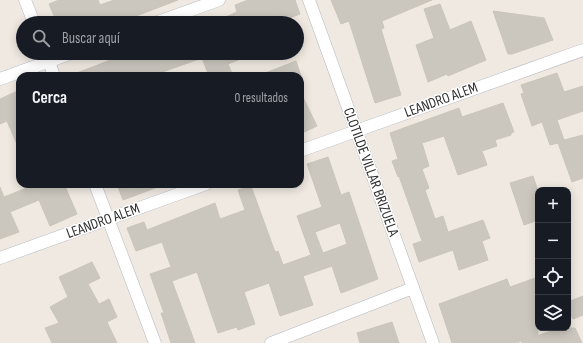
<!DOCTYPE html>
<html lang="es">
<head>
<meta charset="utf-8">
<style>
  body { margin:0; font-family:"Sofia Sans Condensed",sans-serif; background:#20242c; color:#f1f3f6 }
  .controls { position:absolute; right:12px; bottom:12px; display:grid; overflow:hidden; border-radius:8px; box-shadow:0 2px 10px #0003 }
  .controls button { width:36px; height:36px; display:grid; place-items:center; padding:0; border:0; border-bottom:1px solid #363941; background:#171b24; color:#f1f3f6; font:20px sans-serif }
  .list { margin:0; padding:0; list-style:none }
  h2 { display:flex; justify-content:space-between; align-items:center; height:52px; margin:0; padding:0 16px; font-size:17px }
  h2 small { font-size:13px; font-weight:400; color:#9ea1a6 }
  .icon { flex:none; width:22px; height:22px; fill:none; stroke:currentColor; stroke-width:2; stroke-linecap:round; stroke-linejoin:round }
  .map { position:relative; flex:none; width:583px; height:343px; overflow:hidden }
  .search { position:absolute; background:#171b24; box-shadow:0 2px 10px #0003; left:16px; top:16px; width:288px; height:44px; display:flex; align-items:center; gap:10px; box-sizing:border-box; padding:0 14px; border-radius:22px; color:#9ea1a6; font-size:15px }
  .panel { position:absolute; background:#171b24; box-shadow:0 2px 10px #0003; left:16px; top:72px; width:288px; height:116px; border-radius:12px }
  .map>svg:first-child { display:block }
  .building { fill:#cbc7bf; stroke:#cbc5ba; fill-rule:evenodd }
  .lines { fill:none; stroke-linecap:round; stroke-linejoin:round }
  .minor-casing { stroke:#b4b7c1; stroke-width:13 }
  .minor { stroke:#fff; stroke-width:12 }
  .labels { text-anchor:middle; dominant-baseline:central; stroke-width:3; stroke-linejoin:round; paint-order:stroke }
  .street-label { font-size:15px; fill:#2e2e2e; stroke:#fff }
</style>
</head>
<body>
<div class="map">
<svg width="583" height="343" viewBox="0 0 583 343">
  <rect width="100%" height="100%" fill="#efe9e1"/>
  <g class="building">
    <polygon points="59,0 98,0 100,5 114,0 178,0 118,23 57,23 49,4"/>
    <polygon points="248,0 295,0 300,14 287,19 288,23 212,23 237,12 235,5"/>
    <polygon points="331,0 432,0 382,21 384,28 381,29 401,95 375,103 349,21 341,24"/>
    <polygon points="440,4 450,30 471,21 486,60 448,76 447,74 428,82 416,45 434,38 424,9"/>
    <polygon points="493,11 544,18 553,40 512,54 508,54"/>
    <polygon points="129,53 252,53 253,54 228,64 233,76 209,76 202,58 151,76 69,76"/>
    <polygon points="296,61 301,76 260,76 260,75"/>
    <polygon points="557,73 564,92 583,86 583,111 557,120 564,140 583,135 583,178 572,182 558,143 550,145 542,122 532,126 521,94 524,93 521,85"/>
    <polygon points="20,90 20,151 7,121 0,124 0,99"/>
    <polygon points="300,91 317,126 300,134"/>
    <polygon points="503,103 514,132 511,133 511,135 495,140 497,146 482,151 487,165 458,175 444,136 422,143 429,166 422,169 429,188 425,190 435,219 443,216 448,232 483,220 490,238 482,241 488,260 459,270 453,250 419,262 413,244 422,241 399,176 398,177 392,161 398,159 390,133 459,108 462,117"/>
    <path d="M328,157L341,195L349,192L378,279L341,293L332,266L303,276L313,305L280,316L269,283L244,292L255,324L238,330L237,327L218,333L197,272L172,281L195,343H171L161,313H164L150,274L171,267L162,242L136,251L127,228L144,222L147,230L215,203L220,219L245,210L238,190L251,186L275,252L278,251L283,265L311,255L297,216L322,207L307,164ZM340,223L347,244L323,253L315,232Z"/>
    <polygon points="533,176 538,191 538,220 524,225 510,183"/>
    <polygon points="37,184 64,184 77,214 50,226 39,200 10,212 19,232 0,239 0,187 4,197"/>
    <polygon points="117,184 163,184 163,185 123,200"/>
    <polygon points="92,262 100,278 88,284 99,304 109,299 117,317 107,322 117,343 52,343 45,328 59,323 50,307 68,297 59,277"/>
    <polygon points="538,277 538,335 516,343 452,343 439,304 507,279 510,287"/>
    <polygon points="583,296 583,315 573,319 568,308 568,302"/>
    <polygon points="392,322 399,343 360,343 357,333"/>
    <polygon points="560,328 575,328 582,343 522,343 522,341"/>
  </g>
  <g class="lines">
    <g class="minor-casing">
      <g id="minor">
        <polyline points="25,0 34,23"/>
        <polyline points="309,0 433,343"/>
        <polyline points="155,23 219,0"/>
        <polyline points="46,53 54,76"/>
        <polyline points="0,79 72,53"/>
        <polyline points="300,151 583,50"/>
        <polyline points="95,184 155,343"/>
        <polyline points="0,258 206,184"/>
        <polyline points="271,343 413,288"/>
      </g>
    </g>
    <use href="#minor" class="minor"/>
  </g>
  <g class="labels">
    <g class="street-label">
      <text transform="translate(441 100) rotate(-20)">LEANDRO ALEM</text>
      <text transform="translate(371 172) rotate(70)">CLOTILDE VILLAR BRIZUELA</text>
      <text transform="translate(103 221) rotate(-20)">LEANDRO ALEM</text>
    </g>
  </g>
</svg>
<div class="controls">
<button>+</button>
<button>−</button>
<button><svg class="icon" aria-label="locate" viewBox="0 0 24 24"><circle cx="12" cy="12" r="6"/><path d="M12 2v4M12 18v4M2 12h4M18 12h4"/></svg></button>
<button><svg class="icon" aria-label="layers" viewBox="0 0 24 24"><path d="M12 4l9 5-9 5-9-5zM3 14l9 5 9-5"/></svg></button>
</div>
<div class="search"><svg class="icon" aria-label="search" viewBox="0 0 24 24"><circle cx="10" cy="10" r="6"/><path d="M15 15l6 6"/></svg>Buscar aquí</div>
<section class="panel">
<h2>Cerca<small>0 resultados</small></h2>
<ul class="list">
</ul>
</section>
</div>
</body>
</html>
